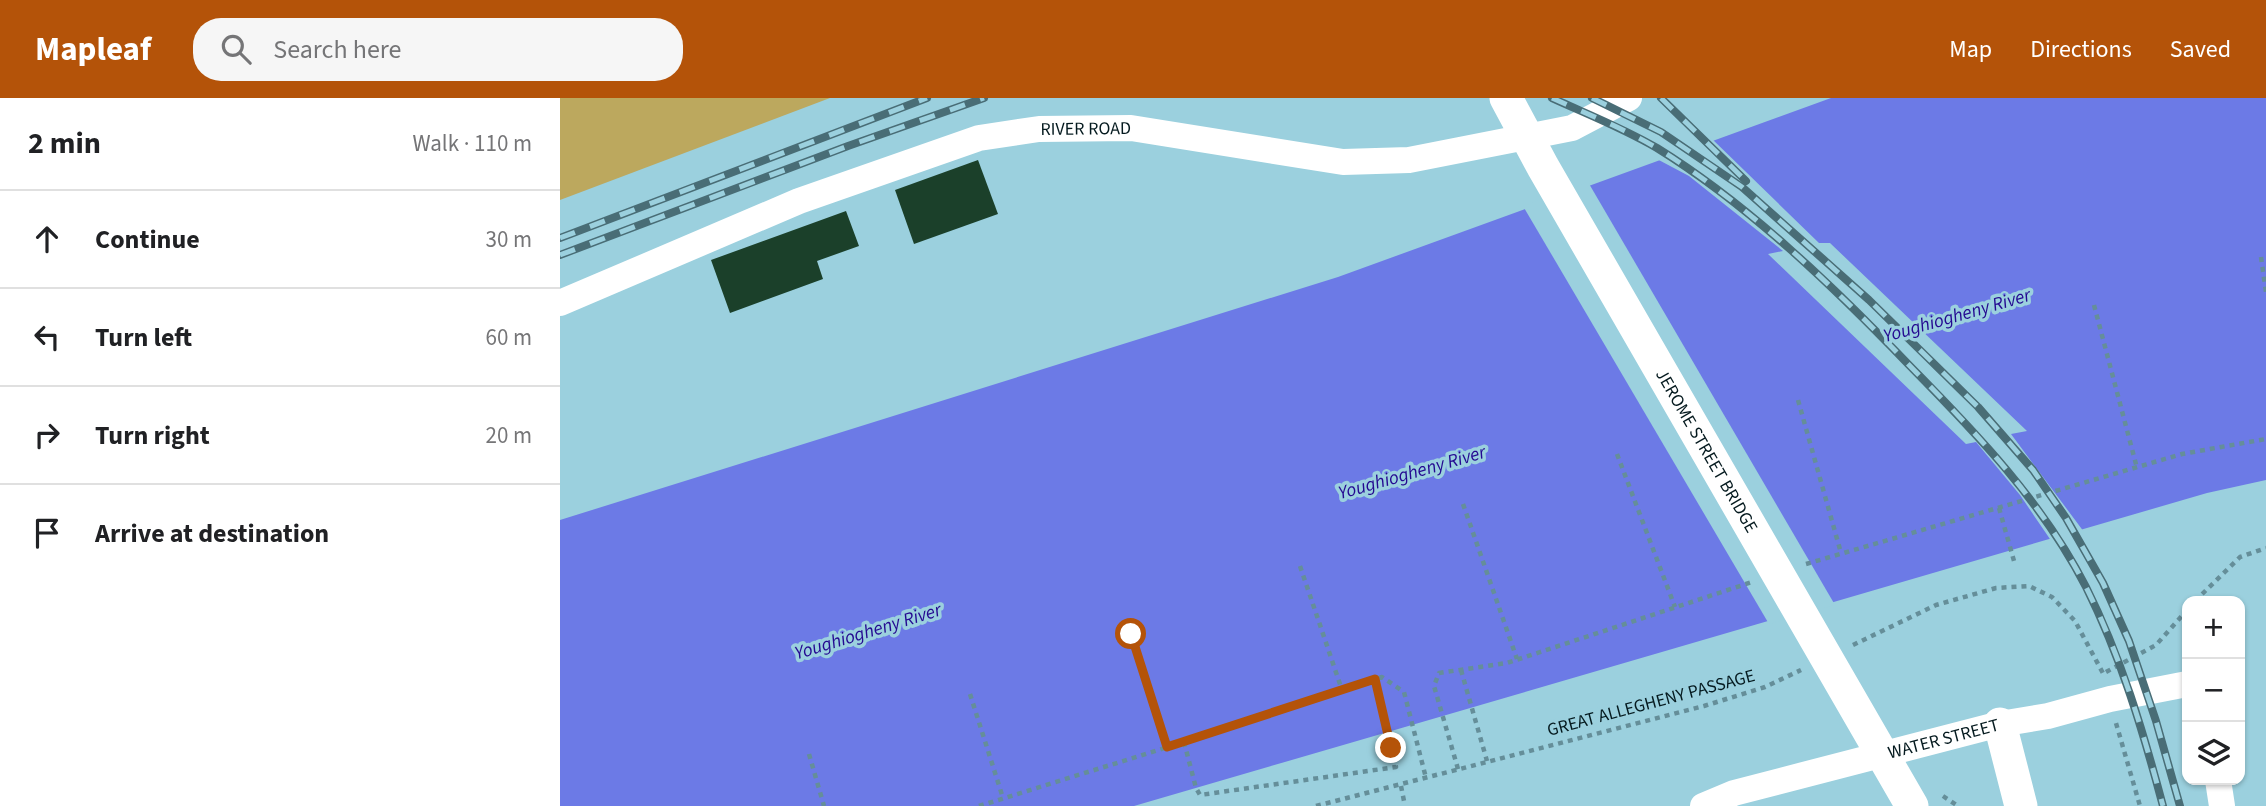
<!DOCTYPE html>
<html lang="en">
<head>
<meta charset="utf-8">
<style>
  body { margin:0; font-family:"Source Sans 3",sans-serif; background:#f6f6f6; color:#202124 }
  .controls { position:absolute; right:21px; bottom:21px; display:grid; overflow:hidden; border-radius:14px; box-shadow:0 2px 5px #0004 }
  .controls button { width:63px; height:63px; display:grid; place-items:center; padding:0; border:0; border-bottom:2px solid #e0e0e0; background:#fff; color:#202124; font:35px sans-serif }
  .stop { position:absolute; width:21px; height:21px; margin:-16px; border:5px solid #b45309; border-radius:50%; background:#fff }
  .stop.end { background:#b45309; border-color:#fff; box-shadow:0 2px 7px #0008 }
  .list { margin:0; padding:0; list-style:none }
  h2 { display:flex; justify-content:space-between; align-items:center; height:91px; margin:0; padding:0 28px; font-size:30px }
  h2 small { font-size:23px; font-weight:400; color:#757577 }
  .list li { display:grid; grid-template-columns:46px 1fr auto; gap:21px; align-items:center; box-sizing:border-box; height:98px; padding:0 28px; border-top:2px solid #e0e0e0 }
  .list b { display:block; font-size:26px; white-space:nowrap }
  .list em { font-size:23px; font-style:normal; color:#757577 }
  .icon { flex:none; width:38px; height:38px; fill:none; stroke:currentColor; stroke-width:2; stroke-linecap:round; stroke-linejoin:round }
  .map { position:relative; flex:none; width:1706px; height:708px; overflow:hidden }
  header { display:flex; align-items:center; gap:42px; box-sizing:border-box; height:98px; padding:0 35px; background:#b45309; color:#fff }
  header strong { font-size:33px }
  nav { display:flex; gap:38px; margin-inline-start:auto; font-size:24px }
  .search { width:490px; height:63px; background:#f6f6f6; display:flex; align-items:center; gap:18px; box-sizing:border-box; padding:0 24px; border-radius:28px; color:#757577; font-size:26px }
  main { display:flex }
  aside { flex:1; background:#fff }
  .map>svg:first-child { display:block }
  .green { fill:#bca85e }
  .water { fill:#6c7ae6 }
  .pier { fill:#9bd0de }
  .building { fill:#1b402a }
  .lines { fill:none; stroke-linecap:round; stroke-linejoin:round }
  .path { stroke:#658e99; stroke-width:4.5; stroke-dasharray:5 5; stroke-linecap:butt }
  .minor { stroke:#fff; stroke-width:26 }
  .major { stroke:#fff; stroke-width:33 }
  .rail-casing { stroke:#496d76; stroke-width:8 }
  .rail { stroke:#9bd0de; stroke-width:5; stroke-dasharray:16; stroke-linecap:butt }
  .route { stroke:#b45309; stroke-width:9 }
  .labels { text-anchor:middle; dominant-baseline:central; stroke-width:7; stroke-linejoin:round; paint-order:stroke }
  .street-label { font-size:18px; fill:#051a1f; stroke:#9bd0de }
  .water-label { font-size:19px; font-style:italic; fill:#240991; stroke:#9bd0de }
</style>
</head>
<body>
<header>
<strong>Mapleaf</strong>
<div class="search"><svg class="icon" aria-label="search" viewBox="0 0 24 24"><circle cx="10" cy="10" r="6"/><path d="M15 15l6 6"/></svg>Search here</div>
<nav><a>Map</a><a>Directions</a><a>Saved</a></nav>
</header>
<main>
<aside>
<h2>2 min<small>Walk · 110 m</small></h2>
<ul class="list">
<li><svg class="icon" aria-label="ahead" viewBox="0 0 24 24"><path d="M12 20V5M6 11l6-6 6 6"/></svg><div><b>Continue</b></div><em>30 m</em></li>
<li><svg class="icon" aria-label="left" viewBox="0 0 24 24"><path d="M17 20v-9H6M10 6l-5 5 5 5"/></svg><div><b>Turn left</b></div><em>60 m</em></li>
<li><svg class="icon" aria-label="right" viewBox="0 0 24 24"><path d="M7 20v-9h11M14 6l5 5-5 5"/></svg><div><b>Turn right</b></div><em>20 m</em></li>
<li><svg class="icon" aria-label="arrive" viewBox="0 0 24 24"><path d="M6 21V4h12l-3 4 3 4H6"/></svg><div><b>Arrive at destination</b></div></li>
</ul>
</aside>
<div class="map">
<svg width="1706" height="708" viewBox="0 0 1706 708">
  <rect width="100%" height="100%" fill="#9bd0de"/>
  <polygon class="green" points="0,0 270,0 0,102"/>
  <polygon class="water" points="1271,0 1706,0 1706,382 1647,395 574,708 0,708 0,422 778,179"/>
  <g class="pier">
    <polygon points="1151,40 1259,145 1270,145 1467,333 1451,336 1524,434 1492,444 1460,397 1416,344 1406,346 1208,156 1223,153 1129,78 1095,60"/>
    <polygon points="1028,84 1275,507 1209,526 963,108"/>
  </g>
  <g class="building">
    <polygon points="418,62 438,116 354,146 335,92"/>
    <polygon points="286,113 299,148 257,163 263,181 170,215 151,162"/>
  </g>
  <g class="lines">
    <g class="path">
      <polyline points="1701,159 1706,194"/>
      <polyline points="1534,207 1577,370"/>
      <polyline points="1238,302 1281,455"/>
      <polyline points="1057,356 1115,509"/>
      <polyline points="903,406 957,561"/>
      <polyline points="1439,410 1454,463"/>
      <polyline points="1246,466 1622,356 1706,341"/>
      <polyline points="740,468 782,592"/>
      <polyline points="1635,503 1680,459 1706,450"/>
      <polyline points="571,536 607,649"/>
      <polyline points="1293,547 1376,507 1436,490 1469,488 1492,499 1515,523 1545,579"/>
      <polyline points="901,572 927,663"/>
      <polyline points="1546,574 1596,547 1627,512"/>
      <polyline points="410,596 443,700"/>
      <polyline points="1556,625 1580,708"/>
      <polyline points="624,644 636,690 640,697 836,669 815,581"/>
      <polyline points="249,656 264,708"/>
      <polyline points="898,671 874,588 879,575 947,565 1192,484"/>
      <polyline points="841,688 844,703"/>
      <polyline points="1383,698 1398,708"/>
      <polyline points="419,708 624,644 822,579 844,594 866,680"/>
      <polyline points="756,708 1144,608 1205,589 1241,572"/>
    </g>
    <g class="minor">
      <path id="s1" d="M0,205L239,103L419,40L479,31L571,30L783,64L849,62L1012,30L1069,0"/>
      <polyline points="1658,682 1662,708"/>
      <path id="s2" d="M1143,708L1174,695L1440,626L1488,618L1550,601L1627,586"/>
    </g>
    <g class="major">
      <path id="s3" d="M946,0L983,69L1352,708"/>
      <polyline points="1440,626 1461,708"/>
    </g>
    <g class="rail-casing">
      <g id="rail">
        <path d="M992,0C1027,16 1063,30 1097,50C1189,107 1274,189 1349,267C1416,335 1482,403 1526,489C1561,559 1583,633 1603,708"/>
        <polyline points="1032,0 1101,34 1182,89 1309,202 1418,309 1473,372 1506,420 1543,485 1569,543 1596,623 1620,708"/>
        <polyline points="1101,0 1186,83"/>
        <polyline points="0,140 367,0"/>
        <polyline points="0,157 288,48 424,0"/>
      </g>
    </g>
    <use href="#rail" class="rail"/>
  </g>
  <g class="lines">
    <polyline class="route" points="571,536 607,649 815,581 831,650"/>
  </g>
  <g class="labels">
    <g class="street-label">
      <text stroke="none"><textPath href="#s1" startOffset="558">RIVER ROAD</textPath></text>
      <text stroke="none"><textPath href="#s3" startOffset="406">JEROME STREET BRIDGE</textPath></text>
      <text transform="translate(1091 605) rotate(-15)">GREAT ALLEGHENY PASSAGE</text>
      <text stroke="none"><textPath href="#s2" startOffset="250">WATER STREET</textPath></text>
    </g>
    <g class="water-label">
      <text transform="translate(1397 218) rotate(-16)">Youghiogheny River</text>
      <text transform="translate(852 375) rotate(-16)">Youghiogheny River</text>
      <text transform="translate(308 534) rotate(-17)">Youghiogheny River</text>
    </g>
  </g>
</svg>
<div class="controls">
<button>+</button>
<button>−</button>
<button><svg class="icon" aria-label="layers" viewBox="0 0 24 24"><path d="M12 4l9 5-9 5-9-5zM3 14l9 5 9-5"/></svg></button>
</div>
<div class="stop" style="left:571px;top:536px"></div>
<div class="stop end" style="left:831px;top:650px"></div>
</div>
</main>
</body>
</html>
